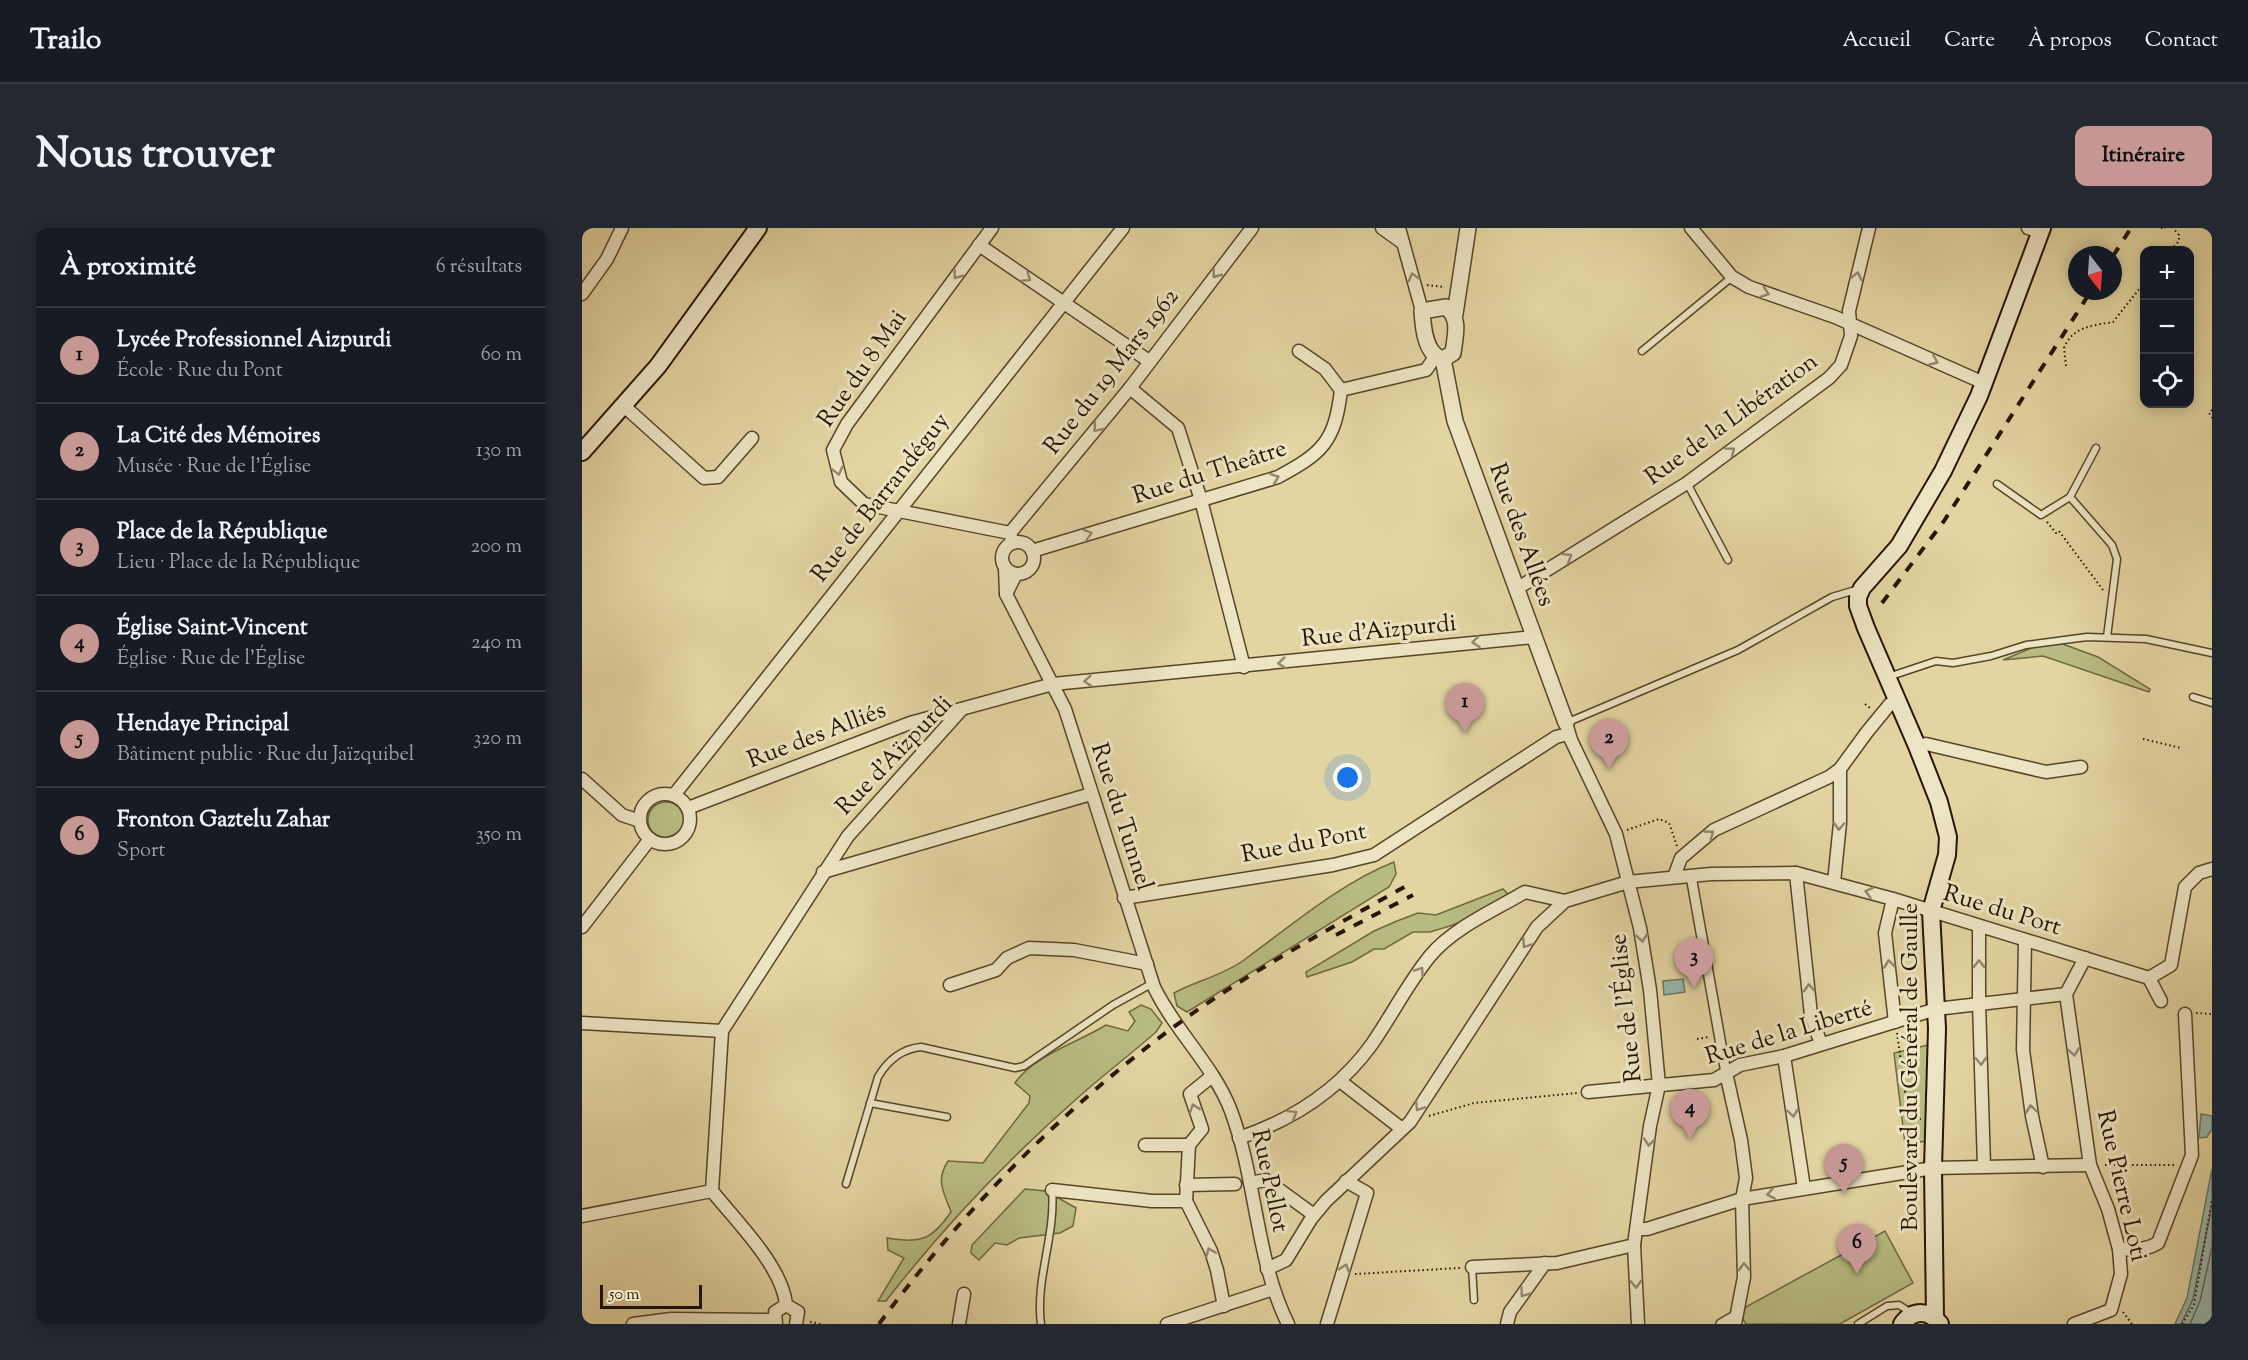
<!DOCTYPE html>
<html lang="fr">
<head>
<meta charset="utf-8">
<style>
  body { margin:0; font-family:"Sorts Mill Goudy",serif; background:#242831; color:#f1f3f6 }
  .controls { position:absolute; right:18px; top:18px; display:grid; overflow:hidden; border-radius:12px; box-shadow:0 3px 15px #0003 }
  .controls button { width:54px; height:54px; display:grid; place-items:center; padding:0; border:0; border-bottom:2px solid #363941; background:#171b24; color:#f1f3f6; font:30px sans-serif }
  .compass { position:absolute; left:1486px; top:18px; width:54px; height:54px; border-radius:50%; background:#171b24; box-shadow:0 3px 15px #0003; rotate:163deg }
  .scale { position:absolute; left:18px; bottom:15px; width:102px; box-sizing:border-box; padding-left:6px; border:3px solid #261500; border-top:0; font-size:16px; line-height:21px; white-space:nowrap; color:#261500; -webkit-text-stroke:4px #ede4c3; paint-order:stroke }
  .you { position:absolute; left:766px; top:550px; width:21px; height:21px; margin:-15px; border:4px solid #fff; border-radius:50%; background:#1a73e8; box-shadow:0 0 0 9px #1a73e833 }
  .badge { display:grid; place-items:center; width:39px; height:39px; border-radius:50%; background:#c59692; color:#111; font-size:20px; font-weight:700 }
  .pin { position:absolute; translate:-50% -50px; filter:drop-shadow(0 2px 3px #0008) }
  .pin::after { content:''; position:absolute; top:32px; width:21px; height:18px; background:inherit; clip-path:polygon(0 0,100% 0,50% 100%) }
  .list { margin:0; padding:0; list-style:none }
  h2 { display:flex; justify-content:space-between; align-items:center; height:78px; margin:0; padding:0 24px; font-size:26px }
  h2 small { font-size:20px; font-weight:400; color:#9ea1a6 }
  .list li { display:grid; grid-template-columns:39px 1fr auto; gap:18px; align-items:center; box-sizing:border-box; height:96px; padding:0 24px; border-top:2px solid #363941 }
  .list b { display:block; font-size:22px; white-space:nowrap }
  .list p { margin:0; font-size:20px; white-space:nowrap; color:#9ea1a6 }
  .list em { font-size:20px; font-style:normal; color:#9ea1a6 }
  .icon { flex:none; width:33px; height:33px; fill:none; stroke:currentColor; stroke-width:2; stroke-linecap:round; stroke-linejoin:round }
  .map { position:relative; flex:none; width:1630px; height:1096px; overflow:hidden; border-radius:12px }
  header { display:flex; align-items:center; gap:36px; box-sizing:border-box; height:84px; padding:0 30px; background:#171b24; border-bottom:2px solid #363941 }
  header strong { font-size:28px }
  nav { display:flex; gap:33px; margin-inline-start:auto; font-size:21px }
  .intro { display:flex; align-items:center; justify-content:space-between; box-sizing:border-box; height:144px; padding:0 36px }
  h1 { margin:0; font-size:42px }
  .button { padding:15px 27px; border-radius:12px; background:#c59692; color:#111; font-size:21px; font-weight:700 }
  main { display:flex; gap:36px; padding:0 36px }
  aside { flex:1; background:#171b24; border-radius:12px; box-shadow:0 3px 15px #0003 }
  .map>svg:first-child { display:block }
  .green { fill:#b8bc82; stroke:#6f6841; stroke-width:1.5 }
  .water { fill:#96b8ac; stroke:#697767; stroke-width:1.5 }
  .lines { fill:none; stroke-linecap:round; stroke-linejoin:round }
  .shore { stroke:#5e6656; stroke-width:1.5 }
  .service-casing { stroke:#554528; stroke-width:9 }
  .pedestrian-casing { stroke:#554528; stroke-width:12 }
  .minor-casing { stroke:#554528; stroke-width:15 }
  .tertiary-casing { stroke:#554528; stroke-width:18 }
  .secondary-casing { stroke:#261500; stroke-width:20 }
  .path { stroke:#261500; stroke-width:2; stroke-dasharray:1.5 3; stroke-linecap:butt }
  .service { stroke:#ede4c3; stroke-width:6 }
  .pedestrian { stroke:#ede4c3; stroke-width:9 }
  .minor { stroke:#ede4c3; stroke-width:12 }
  .tertiary { stroke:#ede4c3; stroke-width:15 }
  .secondary { stroke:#ede4c3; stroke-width:16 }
  .rail { stroke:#261500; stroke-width:4; stroke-dasharray:10 10; stroke-linecap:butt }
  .oneway { stroke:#93876b }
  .labels { text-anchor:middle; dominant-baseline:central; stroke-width:6; stroke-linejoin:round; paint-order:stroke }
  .street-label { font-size:24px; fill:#261500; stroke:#ede4c3 }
</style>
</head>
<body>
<header>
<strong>Trailo</strong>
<nav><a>Accueil</a><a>Carte</a><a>À propos</a><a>Contact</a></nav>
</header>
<div class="intro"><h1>Nous trouver</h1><a class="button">Itinéraire</a></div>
<main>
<aside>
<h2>À proximité<small>6 résultats</small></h2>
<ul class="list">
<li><span class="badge">1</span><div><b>Lycée Professionnel Aizpurdi</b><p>École · Rue du Pont</p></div><em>60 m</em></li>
<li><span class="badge">2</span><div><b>La Cité des Mémoires</b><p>Musée · Rue de l'Église</p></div><em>130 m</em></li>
<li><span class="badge">3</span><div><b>Place de la République</b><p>Lieu · Place de la République</p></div><em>200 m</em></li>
<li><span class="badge">4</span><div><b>Église Saint-Vincent</b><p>Église · Rue de l'Église</p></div><em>240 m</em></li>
<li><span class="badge">5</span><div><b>Hendaye Principal</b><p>Bâtiment public · Rue du Jaïzquibel</p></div><em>320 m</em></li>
<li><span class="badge">6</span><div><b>Fronton Gaztelu Zahar</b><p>Sport</p></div><em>350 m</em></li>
</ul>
</aside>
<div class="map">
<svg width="1630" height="1096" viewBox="0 0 1630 1096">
  <rect width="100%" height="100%" fill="#e3d5a2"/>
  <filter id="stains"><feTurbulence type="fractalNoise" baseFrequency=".00333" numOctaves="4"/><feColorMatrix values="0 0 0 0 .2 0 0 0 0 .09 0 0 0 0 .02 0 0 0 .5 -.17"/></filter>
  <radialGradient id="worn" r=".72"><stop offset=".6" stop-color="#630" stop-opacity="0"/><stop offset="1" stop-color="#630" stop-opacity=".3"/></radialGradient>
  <g class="green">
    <polygon points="1478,415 1516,429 1568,461 1567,464 1461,428 1421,432 1452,419"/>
    <circle cx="84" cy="592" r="18"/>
    <path d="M812,634L814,646L807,659L605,784L595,778L592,765C614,753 642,747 662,732C710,697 757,656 812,634Z"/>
    <polygon points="921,661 926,666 893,688 871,697 848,704 831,704 802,721 792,721 770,734 725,749 724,744 792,703 815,693 836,685 854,687"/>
    <path d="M559,777L569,781L580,795L574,804C550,825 524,845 500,866C428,929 362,998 304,1073H296L322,1030L306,1022L305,1010C339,1015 349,1013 369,984C362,964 353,953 366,933L401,935L447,875L448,868L433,855C452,827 495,815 524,797L546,803L553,793L547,784Z"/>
    <polygon points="1346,817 1345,913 1323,916 1312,825"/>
    <polygon points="443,961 464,963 494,980 491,998 478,1005 437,1010 425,1017 413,1015 397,1032 389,1025 390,1017"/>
    <polygon points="1303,1003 1331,1055 1258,1096 1164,1096 1160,1090 1162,1080"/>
  </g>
  <g class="water">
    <polygon points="1101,751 1103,764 1082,767 1081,753"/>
    <polygon points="1619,886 1630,888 1630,901 1625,909 1617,910"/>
    <polygon points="1630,941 1630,1096 1593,1096 1605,1070"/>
  </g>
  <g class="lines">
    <g class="shore">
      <polyline points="1599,1096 1611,1071 1630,977"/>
      <polyline points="1608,1096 1618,1073 1630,1019"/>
    </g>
    <g class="service-casing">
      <g id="service">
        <polyline points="1060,123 1150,49"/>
        <polyline points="1514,220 1488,269 1530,317 1535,331 1525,409"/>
        <polyline points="1105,255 1146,332"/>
        <polyline points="1415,256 1459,287 1488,269"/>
        <polyline points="1306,449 1354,433 1371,435 1409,428 1444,417 1505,409 1564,411 1630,425"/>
        <polyline points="1611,469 1630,475"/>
        <polyline points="984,495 1156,422 1250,369 1277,361"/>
        <polyline points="288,875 365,889"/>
        <path d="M264,956L296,849C306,832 319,821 339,819L433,840L442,838L531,777L571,755"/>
        <polyline points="890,1039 892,1072"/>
        <path d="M459,1096C453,1051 474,1007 470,962"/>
        <polyline points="1276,1096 1305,1078 1317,1077 1331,1086"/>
      </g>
    </g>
    <g class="pedestrian-casing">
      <g id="pedestrian">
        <polyline points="1109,648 1144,845"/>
        <polyline points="1139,1096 1153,1088"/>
      </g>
    </g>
    <g class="minor-casing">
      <g id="minor">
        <polyline points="410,0 265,196 251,222 259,254 282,276 428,305"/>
        <polyline points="800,0 821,15"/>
        <polyline points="817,0 840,83"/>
        <polyline points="1109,0 1150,49 1167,59 1253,89 1402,155"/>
        <polyline points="1446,0 1458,4"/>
        <polyline points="397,17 567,133"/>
        <polyline points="0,66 25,31 40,0"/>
        <polyline points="717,123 743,141 759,162"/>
        <polyline points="548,160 596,200 619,272 662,439"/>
        <polyline points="42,178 122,250 136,249 170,210"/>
        <circle cx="436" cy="330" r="16"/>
        <polyline points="431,315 428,305 548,160 670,0"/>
        <path d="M450,323L696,249C741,225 753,213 759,162L844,142L853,129"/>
        <polyline points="423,339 424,366 434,346"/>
        <polyline points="936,360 1105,255 1247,150 1259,137 1269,108 1267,83 1287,0"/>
        <path d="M424,366L483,481L572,759C593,803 632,838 649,883C675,953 673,1029 706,1096"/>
        <polyline points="984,495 989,512 1034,606 1058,700 1068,762 1077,857 1068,898 1052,1017 1056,1096"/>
        <polyline points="1335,518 1344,516 1464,544 1499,539"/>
        <polyline points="0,551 40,587 58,593"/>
        <circle cx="83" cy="591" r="25"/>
        <polyline points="92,567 541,0"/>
        <polyline points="106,580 328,495 471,456 952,409"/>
        <polyline points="241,644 509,566"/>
        <polyline points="1214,645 1229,787 1239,816"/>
        <polyline points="1092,649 1099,630 1132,602 1247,549 1258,541"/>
        <polyline points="1252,654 1258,595 1258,541 1285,504 1308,476 1316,472"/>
        <polyline points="542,670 751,637 792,627 974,509 986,506"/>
        <polyline points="1311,671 1303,705 1313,794"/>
        <polyline points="1397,698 1397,775 1402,938"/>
        <polyline points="0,699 68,611"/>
        <polyline points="1443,712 1441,822 1450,888 1461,939"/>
        <polyline points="1567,750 1579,773"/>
        <polyline points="368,757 414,742 425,730 447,720 492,722 565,736"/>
        <polyline points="1484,766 1508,937 1526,981 1537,1021 1539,1046 1529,1082 1492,1096"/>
        <polyline points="1484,766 1503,730"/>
        <polyline points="0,795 140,803"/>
        <polyline points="1202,828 1222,960"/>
        <polyline points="1144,845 1159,912 1164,950 1160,971 1162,1049 1153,1096"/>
        <polyline points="630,848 608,866 620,901 607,917 604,973 629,1023 635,1042 642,1078"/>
        <polyline points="758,853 820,901"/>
        <polyline points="1006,864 1132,852 1158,837 1202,828 1354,781 1484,766"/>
        <path d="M657,910C710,892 757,862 790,816C810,787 826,755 848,728C871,700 913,682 943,664L983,673"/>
        <polyline points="563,917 607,917"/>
        <polyline points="668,955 684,952 732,987"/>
        <polyline points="604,957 653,956"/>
        <polyline points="470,962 570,973 604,973"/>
        <polyline points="0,988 130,963"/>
        <polyline points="1055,1001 1065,1001 1160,971 1351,940 1508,937"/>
        <path d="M1537,1021C1552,1022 1562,1023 1576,1015L1610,927L1603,786"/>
        <polyline points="890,1039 975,1035 1052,1017"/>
        <polyline points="685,1041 704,1032 729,991 744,973 828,894 955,699 983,673 1046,654 1129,646 1214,645 1311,671 1567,750 1589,737 1603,659 1617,645 1630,641"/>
        <path d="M204,1077C201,1039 154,993 130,963L140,803L266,608L380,481"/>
        <polyline points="51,1096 89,1091 192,1092"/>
        <polyline points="194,1096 193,1084 204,1077 216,1084 214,1096"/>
        <polyline points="377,1096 382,1066"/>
        <polyline points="585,1096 691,1061"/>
        <polyline points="745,1096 785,965 764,953"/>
        <polyline points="925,1096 928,1084 963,1035"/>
      </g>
    </g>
    <g class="tertiary-casing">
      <g id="tertiary">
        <path d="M864,79C879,91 873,107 871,125L861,131C843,127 841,99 840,83Z"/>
        <polyline points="873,86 886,0"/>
        <polyline points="861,131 873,193 984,495"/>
      </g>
    </g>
    <g class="secondary-casing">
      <g id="secondary">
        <polyline points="0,224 76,138 176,0"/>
        <polyline points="1353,1089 1351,940 1355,801 1349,683 1365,627 1366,609 1357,574 1335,518 1284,400 1276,378 1276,369 1280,360 1317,318 1361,243 1397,168 1460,0"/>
        <path d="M1320,1096C1331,1081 1348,1082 1358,1096"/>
      </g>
    </g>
    <g class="path">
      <polyline points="1579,0 1584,0"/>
      <polyline points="1589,22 1597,13 1597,7 1591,0"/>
      <polyline points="845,57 863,59"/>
      <path d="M1484,138L1482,120C1491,98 1510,98 1531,94L1562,55"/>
      <polyline points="1630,182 1627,185 1630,190"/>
      <polyline points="1465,294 1474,305 1477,303 1521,362"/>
      <polyline points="1283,476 1289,481"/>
      <polyline points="1561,511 1599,520"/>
      <polyline points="1045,602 1077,591 1087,595 1095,618"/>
      <polyline points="1614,785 1630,786"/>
      <polyline points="1315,805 1327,892 1339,891"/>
      <polyline points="1115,811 1127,809"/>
      <polyline points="847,888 892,875 995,865"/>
      <polyline points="1523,937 1592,937"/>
      <polyline points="773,1046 878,1040"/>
      <polyline points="1541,1084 1550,1096"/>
      <polyline points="228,1094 239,1096"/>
      <polyline points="1600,1096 1612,1077 1630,971"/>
    </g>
    <use href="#service" class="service"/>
    <use href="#pedestrian" class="pedestrian"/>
    <use href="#minor" class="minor"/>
    <use href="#tertiary" class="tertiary"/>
    <use href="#secondary" class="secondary"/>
    <g class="rail">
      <polyline points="1531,28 1549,0"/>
      <polyline points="1300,375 1362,293 1509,63"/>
      <polyline points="754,707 831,667"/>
      <path d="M297,1096C387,974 499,862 624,776C688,733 756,696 824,658"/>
    </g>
  </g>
  <defs><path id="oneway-chevron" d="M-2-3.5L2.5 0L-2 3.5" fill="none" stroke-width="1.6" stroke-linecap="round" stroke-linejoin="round" transform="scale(1.5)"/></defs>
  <g class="oneway">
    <use href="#oneway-chevron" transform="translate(634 46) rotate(127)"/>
    <use href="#oneway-chevron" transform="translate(375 47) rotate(126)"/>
    <use href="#oneway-chevron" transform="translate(1275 48) rotate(-77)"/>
    <use href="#oneway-chevron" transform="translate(831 49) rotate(-105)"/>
    <use href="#oneway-chevron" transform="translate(445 50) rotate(35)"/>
    <use href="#oneway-chevron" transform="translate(1183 65) rotate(19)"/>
    <use href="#oneway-chevron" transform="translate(1352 133) rotate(23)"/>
    <use href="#oneway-chevron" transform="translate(515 200) rotate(130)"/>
    <use href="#oneway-chevron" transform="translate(1149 223) rotate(-37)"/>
    <use href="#oneway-chevron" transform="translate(256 243) rotate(76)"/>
    <use href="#oneway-chevron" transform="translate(693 250) rotate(-20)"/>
    <use href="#oneway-chevron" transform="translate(506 306) rotate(-17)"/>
    <use href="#oneway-chevron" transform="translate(986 329) rotate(-32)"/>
    <use href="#oneway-chevron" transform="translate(894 414) rotate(174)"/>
    <use href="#oneway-chevron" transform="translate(700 435) rotate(174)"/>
    <use href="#oneway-chevron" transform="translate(506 453) rotate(175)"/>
    <use href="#oneway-chevron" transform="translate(1257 598) rotate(93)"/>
    <use href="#oneway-chevron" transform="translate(1128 606) rotate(-36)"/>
    <use href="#oneway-chevron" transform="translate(1287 664) rotate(-165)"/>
    <use href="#oneway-chevron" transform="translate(1060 710) rotate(82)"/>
    <use href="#oneway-chevron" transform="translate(944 716) rotate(124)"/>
    <use href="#oneway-chevron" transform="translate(1307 736) rotate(-97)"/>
    <use href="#oneway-chevron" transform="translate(1397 736) rotate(-90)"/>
    <use href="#oneway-chevron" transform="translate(838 743) rotate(-56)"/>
    <use href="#oneway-chevron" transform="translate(1227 760) rotate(-93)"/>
    <use href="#oneway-chevron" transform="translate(1492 824) rotate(82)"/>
    <use href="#oneway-chevron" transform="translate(1399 833) rotate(88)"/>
    <use href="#oneway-chevron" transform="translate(837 879) rotate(123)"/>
    <use href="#oneway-chevron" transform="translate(612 880) rotate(-109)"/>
    <use href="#oneway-chevron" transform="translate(1449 881) rotate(-98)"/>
    <use href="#oneway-chevron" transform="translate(1211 885) rotate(82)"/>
    <use href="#oneway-chevron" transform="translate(711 886) rotate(-32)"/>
    <use href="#oneway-chevron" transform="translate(1067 914) rotate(96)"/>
    <use href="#oneway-chevron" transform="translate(1189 966) rotate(170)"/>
    <use href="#oneway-chevron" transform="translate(628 1024) rotate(-113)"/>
    <use href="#oneway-chevron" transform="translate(1162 1039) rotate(-92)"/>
    <use href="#oneway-chevron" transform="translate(763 1040) rotate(-73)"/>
    <use href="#oneway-chevron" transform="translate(1054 1056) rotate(88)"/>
    <use href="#oneway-chevron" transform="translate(942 1065) rotate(126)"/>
  </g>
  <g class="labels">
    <g class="street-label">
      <text transform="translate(281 141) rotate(-55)">Rue du 8 Mai</text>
      <text transform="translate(530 144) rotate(-52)">Rue du 19 Mars 1962</text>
      <text transform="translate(1150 192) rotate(-36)">Rue de la Libération</text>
      <text transform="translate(628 245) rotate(-18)">Rue du Theâtre</text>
      <text transform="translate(299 270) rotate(-52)">Rue de Barrandéguy</text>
      <text transform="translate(939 307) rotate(70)">Rue des Allées</text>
      <text transform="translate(797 404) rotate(-6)">Rue d'Aïzpurdi</text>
      <text transform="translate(235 508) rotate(-21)">Rue des Alliés</text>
      <text transform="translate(313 528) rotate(-46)">Rue d'Aïzpurdi</text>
      <text transform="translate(539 589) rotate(72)">Rue du Tunnel</text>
      <text transform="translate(722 616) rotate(-11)">Rue du Pont</text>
      <text transform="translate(1420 683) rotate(17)">Rue du Port</text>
      <text transform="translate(1045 780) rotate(-96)">Rue de l'Église</text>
      <text transform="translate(1207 805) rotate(-17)">Rue de la Liberté</text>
      <text transform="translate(1329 839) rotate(-90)">Boulevard du Général de Gaulle</text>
      <text transform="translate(687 953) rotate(78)">Rue Pellot</text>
      <text transform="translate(1539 958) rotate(77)">Rue Pierre Loti</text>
    </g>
  </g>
  <rect width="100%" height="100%" filter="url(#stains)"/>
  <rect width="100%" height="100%" fill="url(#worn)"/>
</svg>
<div class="controls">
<button>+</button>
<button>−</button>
<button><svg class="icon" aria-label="locate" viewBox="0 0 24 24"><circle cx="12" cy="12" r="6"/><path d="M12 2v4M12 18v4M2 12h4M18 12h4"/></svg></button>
</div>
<svg class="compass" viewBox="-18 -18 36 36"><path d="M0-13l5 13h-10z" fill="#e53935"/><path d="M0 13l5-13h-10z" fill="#9ea1a6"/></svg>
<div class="scale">50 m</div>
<div class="you"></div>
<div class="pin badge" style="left:883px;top:505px">1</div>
<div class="pin badge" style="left:1027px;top:541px">2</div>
<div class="pin badge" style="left:1112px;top:760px">3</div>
<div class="pin badge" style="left:1108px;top:911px">4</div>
<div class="pin badge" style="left:1262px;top:966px">5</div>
<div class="pin badge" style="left:1275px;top:1046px">6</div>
</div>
</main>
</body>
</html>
